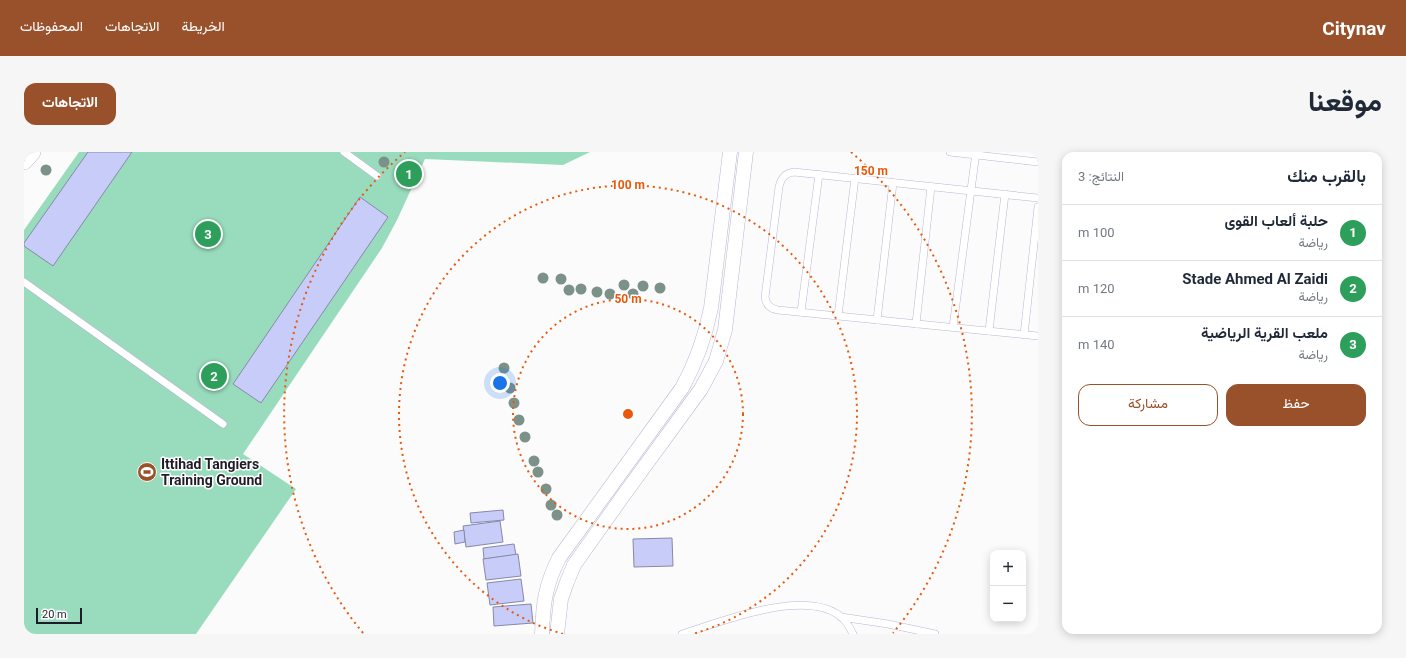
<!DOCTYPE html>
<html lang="ar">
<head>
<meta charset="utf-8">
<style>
  body { margin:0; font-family:Roboto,Vazirmatn,sans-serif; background:#f6f6f7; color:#1f2937; direction:rtl }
  .controls { position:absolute; right:12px; bottom:12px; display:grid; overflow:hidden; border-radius:8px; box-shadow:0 2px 10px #0003 }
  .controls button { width:36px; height:36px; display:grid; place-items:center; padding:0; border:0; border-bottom:1px solid #e0e1e3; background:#fff; color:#1f2937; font:20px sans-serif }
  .scale { position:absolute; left:12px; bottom:10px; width:46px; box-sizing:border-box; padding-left:4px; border:2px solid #1f1c27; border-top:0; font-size:11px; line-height:14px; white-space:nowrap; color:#1f1c27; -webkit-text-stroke:3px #fff; paint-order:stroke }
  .you { position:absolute; left:476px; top:231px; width:14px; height:14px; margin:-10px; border:3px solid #fff; border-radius:50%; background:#1a73e8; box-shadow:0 0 0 6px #1a73e833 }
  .badge { display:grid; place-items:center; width:26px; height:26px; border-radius:50%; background:#99512b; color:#fff; font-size:13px; font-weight:700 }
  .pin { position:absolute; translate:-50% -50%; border:2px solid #fff; box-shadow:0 1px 4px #0006 }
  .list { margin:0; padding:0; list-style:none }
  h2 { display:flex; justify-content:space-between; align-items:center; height:52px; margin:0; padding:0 16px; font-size:17px }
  h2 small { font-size:13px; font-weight:400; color:#747a83 }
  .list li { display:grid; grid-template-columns:26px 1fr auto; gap:12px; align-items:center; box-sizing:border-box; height:56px; padding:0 16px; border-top:1px solid #e0e1e3 }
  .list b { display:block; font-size:15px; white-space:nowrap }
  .list p { margin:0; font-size:13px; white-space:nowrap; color:#747a83 }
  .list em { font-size:13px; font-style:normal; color:#747a83 }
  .actions { display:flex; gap:8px; padding:12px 16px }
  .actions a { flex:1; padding:9px 0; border:1px solid #99512b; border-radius:12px; text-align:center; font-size:14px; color:#99512b }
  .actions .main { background:#99512b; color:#fff }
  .map { position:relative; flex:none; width:1014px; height:482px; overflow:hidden; direction:ltr; border-radius:12px }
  header { display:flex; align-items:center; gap:24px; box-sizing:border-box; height:56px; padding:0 20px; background:#99512b; color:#fff }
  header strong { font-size:19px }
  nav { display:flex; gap:22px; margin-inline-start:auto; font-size:14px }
  .intro { display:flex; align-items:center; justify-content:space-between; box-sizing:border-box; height:96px; padding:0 24px }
  h1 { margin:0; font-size:28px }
  .button { padding:10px 18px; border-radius:12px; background:#99512b; color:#fff; font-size:14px; font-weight:700 }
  main { display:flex; gap:24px; padding:0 24px }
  aside { flex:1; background:#fff; border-radius:12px; box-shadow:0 2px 10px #0003 }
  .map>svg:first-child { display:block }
  .green { fill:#99dcbd }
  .building { fill:#c7ccf9; stroke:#8689a7 }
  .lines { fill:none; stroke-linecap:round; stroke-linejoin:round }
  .service-casing { stroke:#bdb4d4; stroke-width:8 }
  .minor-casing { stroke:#bdb4d4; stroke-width:15 }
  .tertiary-casing { stroke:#bdb4d4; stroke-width:18 }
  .service { stroke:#fff; stroke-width:7 }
  .minor { stroke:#fff; stroke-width:14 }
  .tertiary { stroke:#fff; stroke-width:17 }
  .tree { fill:#7c9289 }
  .ring { fill:none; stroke:#e8590c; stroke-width:2; stroke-dasharray:2 4 }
  .labels { text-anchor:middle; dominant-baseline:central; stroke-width:3; stroke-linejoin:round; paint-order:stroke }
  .poi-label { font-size:14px; font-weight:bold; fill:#1f1c27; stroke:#fff; text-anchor:start }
  .centre { fill:#e8590c; stroke:#fff; stroke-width:2 }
  .ring-label { font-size:12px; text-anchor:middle; font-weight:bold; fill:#e8590c; stroke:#fff; stroke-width:3; stroke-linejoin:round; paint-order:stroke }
</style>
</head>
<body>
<header>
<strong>Citynav</strong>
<nav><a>الخريطة</a><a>الاتجاهات</a><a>المحفوظات</a></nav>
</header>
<div class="intro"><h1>موقعنا</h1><a class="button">الاتجاهات</a></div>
<main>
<aside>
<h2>بالقرب منك<small>النتائج: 3</small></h2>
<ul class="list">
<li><span class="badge" style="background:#2e9e5b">1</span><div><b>حلبة ألعاب القوى</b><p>رياضة</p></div><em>100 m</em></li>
<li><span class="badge" style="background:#2e9e5b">2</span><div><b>Stade Ahmed Al Zaidi</b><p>رياضة</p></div><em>120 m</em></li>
<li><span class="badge" style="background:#2e9e5b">3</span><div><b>ملعب القرية الرياضية</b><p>رياضة</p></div><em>140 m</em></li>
</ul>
<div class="actions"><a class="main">حفظ</a><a>مشاركة</a></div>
</aside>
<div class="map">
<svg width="1014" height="482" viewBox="0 0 1014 482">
  <rect width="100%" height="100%" fill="#fbfbfb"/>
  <polygon class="green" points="55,0 566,0 539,13 401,7 373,68 358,96 219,302 272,337 172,482 0,482 0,78"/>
  <g class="building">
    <polygon points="64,0 108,0 29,114 0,94 0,91"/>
    <polygon points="336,45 364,65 237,251 209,232"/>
    <polygon points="479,358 480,368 447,371 446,361"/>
    <polygon points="476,369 479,390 442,395 439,374"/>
    <polygon points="440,378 441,390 431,392 430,380"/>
    <polygon points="648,386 649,414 610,415 609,387"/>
    <polygon points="490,392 492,403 460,407 459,396"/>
    <polygon points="494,402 497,424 462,428 459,407"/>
    <polygon points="497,427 500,449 466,453 463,431"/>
    <polygon points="507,452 509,471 470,474 469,455"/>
  </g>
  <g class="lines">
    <g class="service-casing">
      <g id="service">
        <polyline points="320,0 353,24"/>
        <polyline points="926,0 1014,10"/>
        <path d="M1014,46L770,20C761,21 757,26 755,35L741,145C742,153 746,157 754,158L1014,184"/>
        <polyline points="0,130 199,272"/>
        <polyline points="777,160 795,22"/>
        <polyline points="814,164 831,26"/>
        <polyline points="853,168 869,31"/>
        <polyline points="892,172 907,35"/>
        <polyline points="929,175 952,0"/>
        <polyline points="965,179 981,42"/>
        <polyline points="1000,183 1014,55"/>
        <polyline points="817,465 864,472 911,482"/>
        <path d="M658,482C697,470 780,436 816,464C822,468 826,476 829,482"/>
      </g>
    </g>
    <g class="minor-casing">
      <g id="minor">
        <path d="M518,482C519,452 521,434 535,406L658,236C672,211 681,185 687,156L706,0"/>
        <polyline points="533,482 537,447 543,430 550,413 599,344 677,237 692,209 701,178 722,0"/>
      </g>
    </g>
    <g class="tertiary-casing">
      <polyline id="tertiary" points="0,9 8,0"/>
    </g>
    <use href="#service" class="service"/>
    <use href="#minor" class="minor"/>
    <use href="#tertiary" class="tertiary"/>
  </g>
  <g class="tree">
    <circle cx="360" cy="10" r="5.5"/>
    <circle cx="22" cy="18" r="5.5"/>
    <circle cx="519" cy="126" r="5.5"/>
    <circle cx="537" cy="127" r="5.5"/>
    <circle cx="600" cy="133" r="5.5"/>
    <circle cx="619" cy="134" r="5.5"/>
    <circle cx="636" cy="136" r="5.5"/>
    <circle cx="557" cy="137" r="5.5"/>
    <circle cx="545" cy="138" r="5.5"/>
    <circle cx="573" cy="140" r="5.5"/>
    <circle cx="586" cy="142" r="5.5"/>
    <circle cx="609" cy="142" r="5.5"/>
    <circle cx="480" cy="216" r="5.5"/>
    <circle cx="486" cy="236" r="5.5"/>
    <circle cx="490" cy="251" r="5.5"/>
    <circle cx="495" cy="268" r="5.5"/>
    <circle cx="501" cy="285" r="5.5"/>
    <circle cx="510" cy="309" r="5.5"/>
    <circle cx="514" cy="320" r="5.5"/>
    <circle cx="522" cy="337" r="5.5"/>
    <circle cx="527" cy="353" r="5.5"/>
    <circle cx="533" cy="363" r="5.5"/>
  </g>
  <g class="ring">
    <circle cx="604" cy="262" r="115"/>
    <path d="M539 482A229 229 0 1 1 669 482"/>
    <path d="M339 481A344 344 0 0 1 381 0M827 0A344 344 0 0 1 869 481"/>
  </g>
  <defs>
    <g id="stadium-disc" transform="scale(1)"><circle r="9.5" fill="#99512b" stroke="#fff"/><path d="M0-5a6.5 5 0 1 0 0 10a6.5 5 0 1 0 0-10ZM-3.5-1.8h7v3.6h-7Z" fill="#fff"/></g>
  </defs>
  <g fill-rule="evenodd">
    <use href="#stadium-disc" x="123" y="320"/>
  </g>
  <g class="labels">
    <g class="poi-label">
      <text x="137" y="312">Ittihad Tangiers<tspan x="137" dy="16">Training Ground</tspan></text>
    </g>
  </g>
  <circle cx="604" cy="262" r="6" class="centre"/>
  <g class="ring-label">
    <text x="847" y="23">150 m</text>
    <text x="604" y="37">100 m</text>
    <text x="604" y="151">50 m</text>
  </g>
</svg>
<div class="controls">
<button>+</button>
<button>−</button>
</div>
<div class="scale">20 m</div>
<div class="you"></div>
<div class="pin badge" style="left:385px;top:22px;background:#2e9e5b">1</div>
<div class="pin badge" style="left:190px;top:224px;background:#2e9e5b">2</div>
<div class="pin badge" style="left:184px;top:82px;background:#2e9e5b">3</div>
</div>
</main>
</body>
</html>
